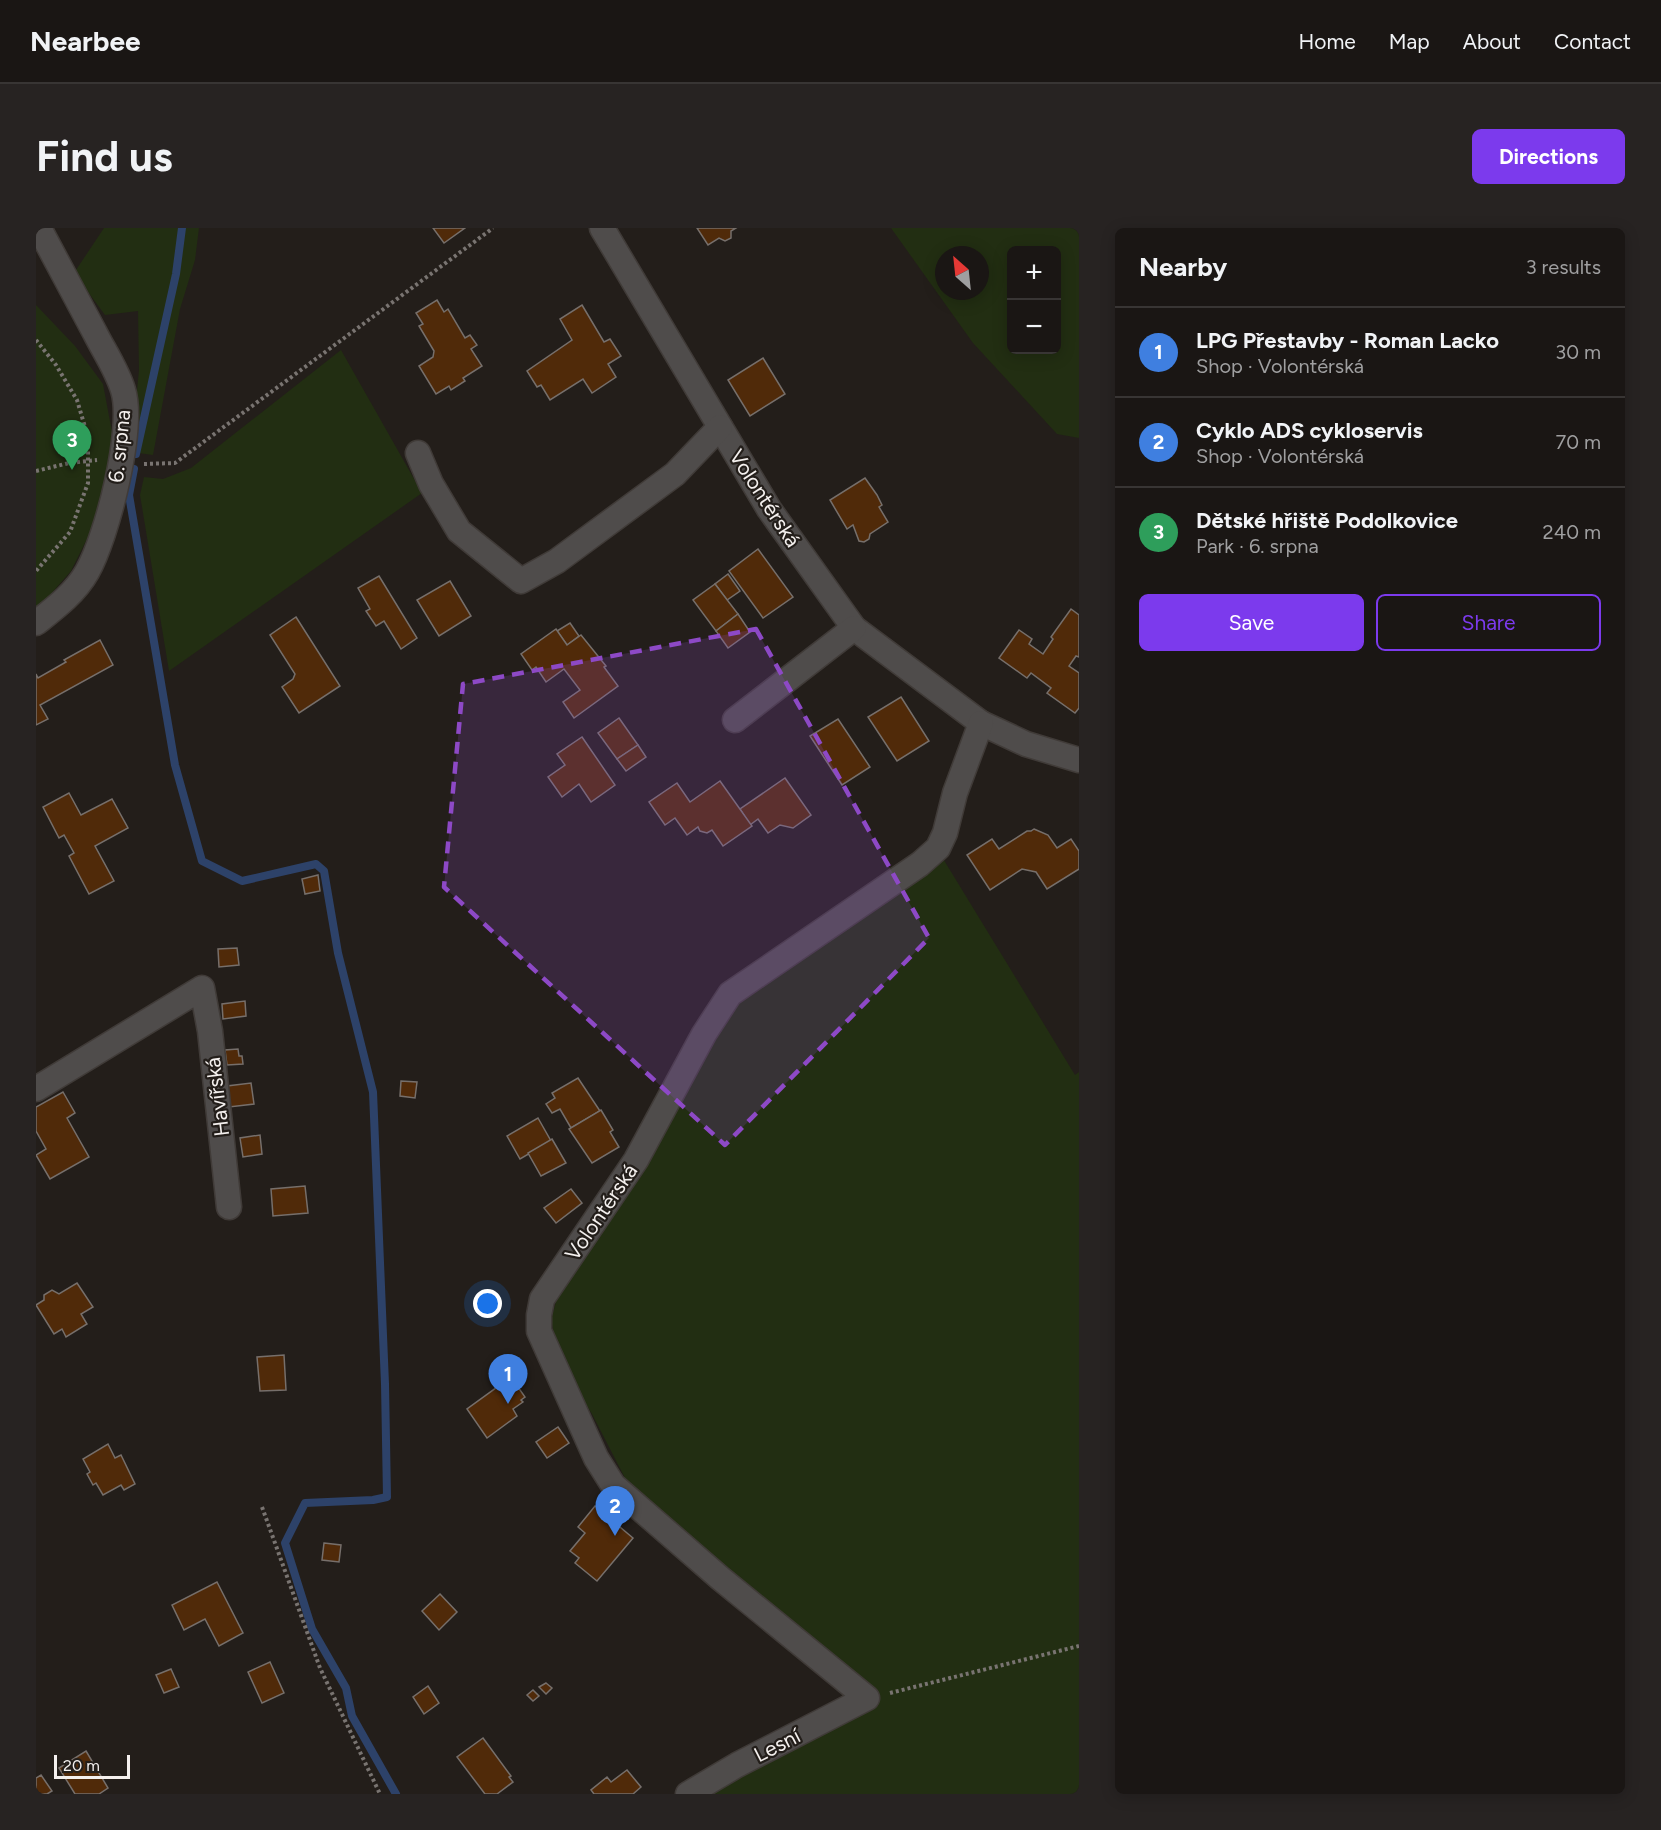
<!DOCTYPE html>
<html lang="en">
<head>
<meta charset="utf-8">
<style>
  body { margin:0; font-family:Figtree,sans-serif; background:#272322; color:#f1f3f6 }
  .controls { position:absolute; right:18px; top:18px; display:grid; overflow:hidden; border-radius:9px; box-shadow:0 3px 15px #0003 }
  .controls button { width:54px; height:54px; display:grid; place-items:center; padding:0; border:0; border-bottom:2px solid #383534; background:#1a1614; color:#f1f3f6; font:30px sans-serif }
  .compass { position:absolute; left:899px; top:18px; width:54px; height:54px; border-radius:50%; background:#1a1614; box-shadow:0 3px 15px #0003; rotate:333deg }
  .scale { position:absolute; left:18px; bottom:15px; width:76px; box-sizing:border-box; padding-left:6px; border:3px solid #f4f0ee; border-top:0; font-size:16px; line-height:21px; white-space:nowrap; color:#f4f0ee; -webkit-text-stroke:4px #231e1a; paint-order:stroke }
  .you { position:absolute; left:452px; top:1076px; width:21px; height:21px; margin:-15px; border:4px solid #fff; border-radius:50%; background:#1a73e8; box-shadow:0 0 0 9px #1a73e833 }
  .badge { display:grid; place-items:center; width:39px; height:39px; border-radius:50%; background:#7c3aed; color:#fff; font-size:20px; font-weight:700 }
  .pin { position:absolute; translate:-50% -50px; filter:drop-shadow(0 2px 3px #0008) }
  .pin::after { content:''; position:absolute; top:32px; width:21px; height:18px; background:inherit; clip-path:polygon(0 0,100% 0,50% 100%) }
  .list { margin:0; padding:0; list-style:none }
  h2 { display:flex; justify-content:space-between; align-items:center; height:78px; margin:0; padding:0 24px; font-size:26px }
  h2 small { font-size:20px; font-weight:400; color:#9f9fa0 }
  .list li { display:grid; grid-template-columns:39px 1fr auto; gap:18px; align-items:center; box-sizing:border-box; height:90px; padding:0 24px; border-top:2px solid #383534 }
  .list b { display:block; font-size:22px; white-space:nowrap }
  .list p { margin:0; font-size:20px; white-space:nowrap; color:#9f9fa0 }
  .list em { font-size:20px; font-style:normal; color:#9f9fa0 }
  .actions { display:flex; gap:12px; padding:18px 24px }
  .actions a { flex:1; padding:14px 0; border:2px solid #7c3aed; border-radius:9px; text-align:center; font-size:21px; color:#7c3aed }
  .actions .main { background:#7c3aed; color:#fff }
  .map { position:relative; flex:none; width:1043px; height:1566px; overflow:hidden; border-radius:9px }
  header { display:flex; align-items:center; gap:36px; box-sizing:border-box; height:84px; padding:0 30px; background:#1a1614; border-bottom:2px solid #383534 }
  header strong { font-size:28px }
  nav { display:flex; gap:33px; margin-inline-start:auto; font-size:21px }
  .intro { display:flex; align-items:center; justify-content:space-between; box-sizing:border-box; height:144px; padding:0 36px }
  h1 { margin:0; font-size:42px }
  .button { padding:15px 27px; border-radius:9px; background:#7c3aed; color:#fff; font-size:21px; font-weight:700 }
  main { display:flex; gap:36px; padding:0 36px }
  aside { flex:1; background:#1a1614; border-radius:9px; box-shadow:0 3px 15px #0003 }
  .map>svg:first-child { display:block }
  .green { fill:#222e12; fill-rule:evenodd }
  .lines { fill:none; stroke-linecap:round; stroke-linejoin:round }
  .stream { stroke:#2d4269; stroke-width:8 }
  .building { fill:#502a09; stroke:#766f6b; stroke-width:1.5 }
  .minor-casing { stroke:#403b38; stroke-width:27 }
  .path { stroke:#797471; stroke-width:4; stroke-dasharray:3 3; stroke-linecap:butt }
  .minor { stroke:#4f4c4b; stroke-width:24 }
  .marked { fill:#8d49c6; fill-opacity:0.2; stroke:#8d49c6; stroke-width:4.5; stroke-dasharray:12 8; stroke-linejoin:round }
  .labels { text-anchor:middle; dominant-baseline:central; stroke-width:4.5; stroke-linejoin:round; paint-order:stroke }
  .street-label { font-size:21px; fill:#f4f0ee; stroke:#231e1a }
</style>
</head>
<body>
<header>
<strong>Nearbee</strong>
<nav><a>Home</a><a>Map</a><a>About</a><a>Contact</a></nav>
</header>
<div class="intro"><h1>Find us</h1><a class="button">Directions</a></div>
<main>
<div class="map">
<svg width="1043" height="1566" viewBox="0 0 1043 1566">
  <rect width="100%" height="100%" fill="#231e1a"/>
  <g class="green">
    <polygon points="68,0 163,0 159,32 144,81 117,227 95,224 103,142 102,83 69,87 38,45"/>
    <path d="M855,0H1043V210L1021,206L937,115ZM975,22H1020V122H975ZM908,27H944V63H908Z"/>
    <polygon points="0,77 39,118 67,156 76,204 67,279 35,343 0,383"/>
    <polygon points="305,122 386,265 133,443 104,267 108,249 127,251 155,240"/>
    <polygon points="906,629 1039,847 1043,844 1043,1566 665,1566 827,1467 590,1252 556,1186 525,1137 515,1092 521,1070 599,953 705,768"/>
  </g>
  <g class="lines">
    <g class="stream">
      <polyline points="100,226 140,46 146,0"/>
      <polyline points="98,241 93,267 139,537 166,633 206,653 280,636 288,643 302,725 337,864 349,1156 351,1269 337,1272 269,1275 249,1315 276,1401 310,1460 316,1488 360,1566"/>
    </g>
  </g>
  <g class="building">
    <polygon points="397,0 429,0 408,15"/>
    <polygon points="661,0 700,0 695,3 695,10 689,13 683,10 672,17"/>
    <polygon points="401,72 408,84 412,81 429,110 434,107 441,117 435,121 446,138 427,150 429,153 415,162 413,158 400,166 383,138 397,129 398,123 383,98 387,96 380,85"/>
    <polygon points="546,77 568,114 574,111 585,128 572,136 580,149 556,165 547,151 514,172 505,157 501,159 491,143 536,112 524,91"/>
    <polygon points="727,130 749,166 714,188 692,152"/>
    <polygon points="829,250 841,267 846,277 843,279 852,294 834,306 833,311 828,314 823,313 817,297 811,301 794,272"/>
    <polygon points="722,321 757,369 727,390 693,343"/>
    <polygon points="692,346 704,363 691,372 679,356"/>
    <polygon points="343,348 381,410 365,421 348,393 340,398 330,383 334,381 322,360"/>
    <polygon points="414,353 435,388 403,408 381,372"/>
    <polygon points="679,356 702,386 680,403 657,372"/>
    <polygon points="1035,381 1043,387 1043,429 1040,428 1033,438 1043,445 1043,480 1039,485 1011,465 1015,460 995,445 991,450 963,430 983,402 996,411 993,416 1007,426 1017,411 1015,409"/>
    <polygon points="702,386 714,404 692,420 680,403"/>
    <polygon points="260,389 304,458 263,485 246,459 257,451 259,446 234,407"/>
    <polygon points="534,395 543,408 531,417 521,403"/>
    <polygon points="520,401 531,417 545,407 570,438 568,439 582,458 538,490 527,474 544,462 528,441 510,454 500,439 496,442 485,426"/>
    <polygon points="64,412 77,437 4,477 12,491 0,497 0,446 2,450 30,434 28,432"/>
    <polygon points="865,469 893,513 861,533 832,489"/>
    <polygon points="583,490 602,517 581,531 562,505"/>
    <polygon points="802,491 834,539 806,557 774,508"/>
    <polygon points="546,509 579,557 555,574 543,556 526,569 512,549 529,537 521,526"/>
    <polygon points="602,517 610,529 590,543 581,531"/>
    <polygon points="749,550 775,587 757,600 744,597 732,605 722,591 714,597 704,581"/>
    <polygon points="684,553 716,598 687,618 676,602 671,605 664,603 662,599 651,607 639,590 629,597 613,574 641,555 654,574"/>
    <polygon points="33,565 45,587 76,571 92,600 59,618 78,653 53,666 33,628 38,625 28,607 23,610 7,579"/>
    <polygon points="998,601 1012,607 1021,620 1035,611 1043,623 1043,641 1011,661 1000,644 986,641 954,662 931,627 956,611 963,621 991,603 995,603"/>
    <polygon points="282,647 284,663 269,666 266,651"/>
    <polygon points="201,720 203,737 183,739 182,721"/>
    <polygon points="209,773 210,788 187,791 186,776"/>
    <polygon points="202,821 203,828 206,828 207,836 191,837 189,822"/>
    <polygon points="542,850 564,883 535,900 524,881 516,885 510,876 519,870 516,865"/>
    <polygon points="365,853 381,854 379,870 364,868"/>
    <polygon points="215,855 218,876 193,879 191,858"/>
    <polygon points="27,864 39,885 31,890 53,929 14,951 0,927 10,921 0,903 0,879"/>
    <polygon points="565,882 577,902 574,904 583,919 556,935 533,901"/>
    <polygon points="502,890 515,913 484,931 471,908"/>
    <polygon points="224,907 226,926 207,929 204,910"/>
    <polygon points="516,911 530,935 505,948 492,925"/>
    <polygon points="269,958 272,985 237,988 235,961"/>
    <polygon points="535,961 546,975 520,995 508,980"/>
    <polygon points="41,1055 57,1079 45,1086 51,1096 30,1109 26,1101 18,1106 0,1077 8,1072 8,1067 16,1062 23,1066"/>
    <polygon points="248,1127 250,1162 224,1163 221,1129"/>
    <polygon points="475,1149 489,1169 485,1172 487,1174 477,1181 481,1188 451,1210 431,1181"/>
    <polygon points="522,1199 533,1215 511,1230 500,1214"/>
    <polygon points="72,1216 79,1230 85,1227 99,1256 88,1262 85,1257 67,1267 60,1255 57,1257 51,1246 54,1244 47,1231"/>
    <polygon points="559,1278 597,1310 561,1353 539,1335 543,1330 534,1323 549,1305 542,1299"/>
    <polygon points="288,1315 305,1317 303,1334 286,1332"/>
    <polygon points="181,1354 207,1405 183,1418 169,1391 148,1402 136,1377"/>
    <polygon points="404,1366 421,1384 403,1402 386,1383"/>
    <polygon points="234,1434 248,1465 226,1475 212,1444"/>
    <polygon points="135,1441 143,1459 128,1465 120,1447"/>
    <polygon points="510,1455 516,1460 510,1466 503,1459"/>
    <polygon points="392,1458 403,1475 388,1486 377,1469"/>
    <polygon points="497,1462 503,1468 497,1473 491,1467"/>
    <polygon points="447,1510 475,1548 473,1549 477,1554 461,1566 449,1566 421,1529"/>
    <polygon points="50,1523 72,1560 63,1566 39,1566 23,1540"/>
    <polygon points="591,1542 605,1559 597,1566 558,1566 555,1562 571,1549 575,1554"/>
    <polygon points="5,1547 16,1563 11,1566 0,1566 0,1550"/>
  </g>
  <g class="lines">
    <g class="minor-casing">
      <g id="minor">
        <polyline points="566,0 733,281 818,400 945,495 990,516 1043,532"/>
        <polyline points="382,225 395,256 423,303 485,353 521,333 639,246 684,199"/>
        <path d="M0,395C19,380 39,365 51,344C71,309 99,200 87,162C81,142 68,123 59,105C40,70 22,35 3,0"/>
        <polyline points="699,492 818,400"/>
        <polyline points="0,861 166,760 174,803 193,979"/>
        <polyline points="652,1566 701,1537 831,1470 684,1350 577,1257 560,1230 503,1103 503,1087 506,1071 600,932 668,806 694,766 884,636 902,620 909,605 919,565 945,495"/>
      </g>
    </g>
    <g class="path">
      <polyline points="0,112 20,137 41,172 52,209 52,255 34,304 0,343"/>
      <polyline points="108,236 139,235 457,0"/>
      <polyline points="0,243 33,235 61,232"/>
      <polyline points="226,1279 284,1440 344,1566"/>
      <polyline points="854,1465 1043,1418"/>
    </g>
    <use href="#minor" class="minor"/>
  </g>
  <path class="marked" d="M720,401L893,710L689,917L408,659L427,456Z"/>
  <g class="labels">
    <g class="street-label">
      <text transform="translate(83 218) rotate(-84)">6. srpna</text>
      <text transform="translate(729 270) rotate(57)">Volontérská</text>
      <text transform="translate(181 869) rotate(-97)">Havířská</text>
      <text transform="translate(565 984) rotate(-56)">Volontérská</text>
      <text transform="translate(741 1517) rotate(-27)">Lesní</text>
    </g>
  </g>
</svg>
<div class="controls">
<button>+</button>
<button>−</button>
</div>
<svg class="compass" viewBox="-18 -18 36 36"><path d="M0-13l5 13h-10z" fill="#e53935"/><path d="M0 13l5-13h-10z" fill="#9f9fa0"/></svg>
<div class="scale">20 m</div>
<div class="you"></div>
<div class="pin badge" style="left:472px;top:1176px;background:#3f7fe0">1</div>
<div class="pin badge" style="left:579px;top:1308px;background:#3f7fe0">2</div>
<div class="pin badge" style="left:36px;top:242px;background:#2e9e5b">3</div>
</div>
<aside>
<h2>Nearby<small>3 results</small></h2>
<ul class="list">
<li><span class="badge" style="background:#3f7fe0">1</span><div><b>LPG Přestavby - Roman Lacko</b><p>Shop · Volontérská</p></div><em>30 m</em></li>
<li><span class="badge" style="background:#3f7fe0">2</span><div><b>Cyklo ADS cykloservis</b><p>Shop · Volontérská</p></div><em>70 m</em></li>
<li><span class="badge" style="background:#2e9e5b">3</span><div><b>Dětské hřiště Podolkovice</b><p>Park · 6. srpna</p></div><em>240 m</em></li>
</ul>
<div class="actions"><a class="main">Save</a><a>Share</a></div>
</aside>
</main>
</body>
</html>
